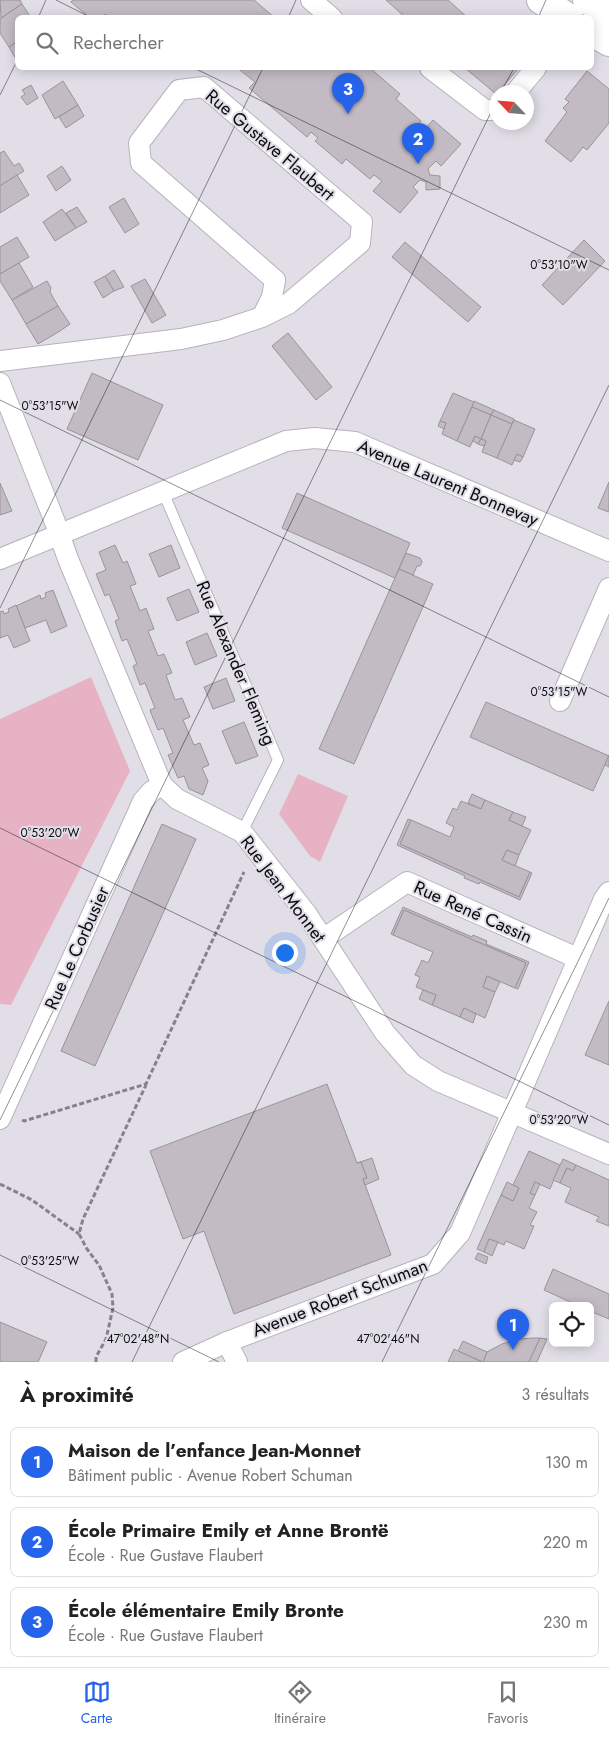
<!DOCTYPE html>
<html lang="fr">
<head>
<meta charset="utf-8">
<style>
  body { margin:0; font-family:Jost,sans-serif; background:#f6f6f6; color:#222 }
  .controls { position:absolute; right:15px; bottom:15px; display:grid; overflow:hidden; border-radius:8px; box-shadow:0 2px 12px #0003 }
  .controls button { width:45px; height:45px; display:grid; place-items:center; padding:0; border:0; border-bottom:1px solid #e0e0e0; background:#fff; color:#222; font:25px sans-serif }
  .compass { position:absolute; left:489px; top:85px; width:45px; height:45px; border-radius:50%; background:#fff; box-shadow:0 2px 12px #0003; rotate:296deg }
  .you { position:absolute; left:284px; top:952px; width:18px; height:18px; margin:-12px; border:4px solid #fff; border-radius:50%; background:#1a73e8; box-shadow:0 0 0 8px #1a73e833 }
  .badge { display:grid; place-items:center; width:32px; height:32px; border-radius:50%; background:#2563eb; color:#fff; font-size:16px; font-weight:700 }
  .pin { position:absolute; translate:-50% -41px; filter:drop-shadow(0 1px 2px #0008) }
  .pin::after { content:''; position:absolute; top:26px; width:18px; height:15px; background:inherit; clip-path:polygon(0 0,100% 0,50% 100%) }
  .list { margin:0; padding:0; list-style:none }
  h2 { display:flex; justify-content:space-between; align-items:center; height:65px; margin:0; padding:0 20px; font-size:21px }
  h2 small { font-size:16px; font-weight:400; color:#767676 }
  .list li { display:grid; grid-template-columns:32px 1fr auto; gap:15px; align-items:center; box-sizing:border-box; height:70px; margin:0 10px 10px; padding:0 10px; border:1px solid #e0e0e0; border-radius:8px }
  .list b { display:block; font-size:19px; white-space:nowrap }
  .list p { margin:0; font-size:16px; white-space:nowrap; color:#767676 }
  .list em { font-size:16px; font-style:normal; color:#767676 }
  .icon { flex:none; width:28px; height:28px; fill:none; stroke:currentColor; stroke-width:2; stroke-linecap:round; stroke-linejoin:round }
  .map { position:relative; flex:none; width:609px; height:1362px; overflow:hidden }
  .search { position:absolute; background:#fff; box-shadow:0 2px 12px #0003; left:15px; right:15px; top:15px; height:55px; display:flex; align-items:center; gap:12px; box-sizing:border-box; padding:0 18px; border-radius:8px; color:#767676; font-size:19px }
  .sheet { height:305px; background:#fff }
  nav { display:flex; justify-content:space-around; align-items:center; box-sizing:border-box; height:70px; border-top:1px solid #e0e0e0; background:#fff; font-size:14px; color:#767676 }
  nav a { display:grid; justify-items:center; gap:2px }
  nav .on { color:#2563eb }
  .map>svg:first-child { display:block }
  .green { fill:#e7b3c4 }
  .building { fill:#c3bbc3; stroke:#9a939a }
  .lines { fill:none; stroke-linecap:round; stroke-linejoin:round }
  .lane-casing { stroke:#b6b3bd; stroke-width:12 }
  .street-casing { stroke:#b6b3bd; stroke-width:22 }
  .secondary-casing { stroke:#b6b3bd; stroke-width:30 }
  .path { stroke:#85838a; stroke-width:3; stroke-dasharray:5 2.5; stroke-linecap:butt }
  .lane { stroke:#fff; stroke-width:10 }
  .street { stroke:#fff; stroke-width:20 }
  .secondary { stroke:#fff; stroke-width:28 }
  .ticks { fill:none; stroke:#0c0b0f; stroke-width:1; stroke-opacity:0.45 }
  .labels { text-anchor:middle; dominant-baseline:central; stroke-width:4; stroke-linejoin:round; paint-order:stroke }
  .street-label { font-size:18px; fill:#0c0b0f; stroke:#e1dee8 }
  .ticks-label { font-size:12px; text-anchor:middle; fill:#0c0b0f; stroke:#e1dee8; stroke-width:4; stroke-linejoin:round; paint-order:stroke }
</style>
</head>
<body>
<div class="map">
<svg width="609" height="1362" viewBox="0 0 609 1362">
  <rect width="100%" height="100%" fill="#e1dee8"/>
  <g class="green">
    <polygon points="91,677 130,771 11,1005 0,1004 0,719"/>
    <polygon points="298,774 348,796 320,862 310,856 279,814"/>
  </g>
  <g class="building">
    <polygon points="0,0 20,0 22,4 1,18"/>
    <polygon points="73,0 254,0 275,18 109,18 105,14 102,18 90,18 71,2"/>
    <polygon points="386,0 448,0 468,18 406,18"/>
    <polygon points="22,4 31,18 18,18 18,41 9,47 0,33 0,19"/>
    <polygon points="18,41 18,58 16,59 9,47"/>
    <polygon points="243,68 360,68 362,69 364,68 370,68 400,94 396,99 421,121 418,125 424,130 433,120 461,144 441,166 436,161 428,169 430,175 440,176 440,189 426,190 426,182 420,180 413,187 418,192 400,213 373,191 382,181 374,175 370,179 346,159 342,164 315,141 318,138 311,132 307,137 249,88 255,82 240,70"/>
    <polygon points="465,68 519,68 496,94"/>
    <polygon points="587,71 609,89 609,123 587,150 583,147 571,162 545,141 567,112 563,108 569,102 565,99"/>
    <polygon points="63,81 78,105 55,119 42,95"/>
    <polygon points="31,85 38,98 27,105 21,97 25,94 22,90"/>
    <polygon points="78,105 84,116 66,128 59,117"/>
    <polygon points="4,151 14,166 19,163 24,171 0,186 0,153"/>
    <polygon points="62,166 71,180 56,191 47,176"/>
    <polygon points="17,175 29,195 0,213 0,186"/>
    <polygon points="124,198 139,224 125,233 109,207"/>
    <polygon points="77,207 87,222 76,228 66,213"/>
    <polygon points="62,209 76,228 55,241 43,222"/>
    <polygon points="17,237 29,257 0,274 0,247"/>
    <polygon points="584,240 605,261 563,305 542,285"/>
    <polygon points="405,242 481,307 468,322 392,257"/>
    <polygon points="19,263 33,287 12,300 0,281 0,274"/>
    <polygon points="114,270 124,287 114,291 105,276"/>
    <polygon points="105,276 114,291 103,298 94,282"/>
    <polygon points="145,279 166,315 152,323 131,286"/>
    <polygon points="47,281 51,288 50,292 58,306 26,324 12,300"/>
    <polygon points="58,306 70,324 60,331 38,344 26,324"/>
    <polygon points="288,333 332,387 316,400 272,346"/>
    <polygon points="92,373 163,405 138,460 67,429"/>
    <polygon points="453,393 474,402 457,441 442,434 446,423 440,421"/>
    <polygon points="474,401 494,410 491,415 472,407"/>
    <polygon points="472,407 491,415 481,439 475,436 470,447 457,441"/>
    <polygon points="494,410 514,419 512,424 491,415"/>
    <polygon points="491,415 512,424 497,458 482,452 486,441 481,439"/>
    <polygon points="514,420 535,429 523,457 517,454 512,465 497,458"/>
    <polygon points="440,421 446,423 444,429 438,426"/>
    <polygon points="475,436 481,439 478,444 473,441"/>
    <polygon points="481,439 486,441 484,446 478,444"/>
    <polygon points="517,454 523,457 520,462 514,460"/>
    <polygon points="609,482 609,512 598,508"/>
    <polygon points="0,483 12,511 0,515"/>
    <polygon points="297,493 410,543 395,578 282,528"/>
    <polygon points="115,545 123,563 127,561 136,584 130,586 140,611 146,608 154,629 148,631 158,656 164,654 172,673 166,675 175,700 182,698 190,717 183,720 194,745 200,743 209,765 202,768 208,781 203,795 189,789 184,776 178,778 168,755 173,753 163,728 158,730 151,713 150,710 155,708 145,683 140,685 133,666 137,664 127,639 122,641 115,621 119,619 109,594 105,596 96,574 106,570 99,552"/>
    <polygon points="171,545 180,568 159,577 149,554"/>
    <polygon points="406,553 420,558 422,562 420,566 417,566 413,575 399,569"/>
    <polygon points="399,569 433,584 354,764 319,749"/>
    <polygon points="189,589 199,612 177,621 167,598"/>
    <polygon points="53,590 67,626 51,633 46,620 25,628 16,606 40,595 41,599 46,597 45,593"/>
    <polygon points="16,605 30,641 14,648 8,635 0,638 0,612 3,611 4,614 9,612 8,609"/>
    <polygon points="207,633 217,656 195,665 186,642"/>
    <polygon points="226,678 235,701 213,709 204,687"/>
    <polygon points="486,702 609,756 593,791 470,737"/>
    <polygon points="244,722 258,756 236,764 222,731"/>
    <polygon points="609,755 609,767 605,765"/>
    <polygon points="472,794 485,800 481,809 468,803"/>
    <polygon points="485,800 513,812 509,820 531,830 519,855 507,850 502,860 530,872 519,897 400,844 411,820 450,837 454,827 446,823 453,808 457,810 461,801 481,809"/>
    <polygon points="513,812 526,817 522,826 509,820"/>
    <polygon points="408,819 411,820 400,844 519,897 530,872 532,873 520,900 480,882 479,884 464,878 465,876 397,845"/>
    <polygon points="162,824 196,839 95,1066 61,1051"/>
    <polygon points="507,850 519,855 515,866 502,860"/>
    <polygon points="403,907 472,937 473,935 487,941 486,944 529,962 518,989 515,988 526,963 404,910 393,935 391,934"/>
    <polygon points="404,910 526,963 515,988 487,976 483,987 495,992 485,1018 464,1008 460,1017 432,1005 436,995 416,987 420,977 415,975 422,960 428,963 433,952 393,935"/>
    <polygon points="487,976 500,982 495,992 483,987"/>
    <polygon points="423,990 436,995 432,1005 419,999"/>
    <polygon points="609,1001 609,1065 585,1055"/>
    <polygon points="464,1008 476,1014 473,1023 460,1017"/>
    <polygon points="327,1084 357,1163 361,1162 367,1178 363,1179 391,1255 234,1314 204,1231 183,1239 150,1151"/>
    <polygon points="529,1151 560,1165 550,1189 535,1182 530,1193 535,1195 529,1208 537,1212 530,1225 534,1226 524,1249 506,1241 504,1245 489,1239 484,1252 477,1249 501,1195 513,1201 519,1188 513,1185"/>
    <polygon points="372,1158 379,1179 365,1185 363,1179 367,1178 361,1162 357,1163"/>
    <polygon points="563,1159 576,1165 573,1171 567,1168 560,1183 553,1180"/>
    <polygon points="576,1165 609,1180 609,1226 596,1221 599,1217 565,1202 571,1188 560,1183 567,1168 573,1171"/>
    <polygon points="507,1182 519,1188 513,1201 501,1195"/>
    <polygon points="535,1182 540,1184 535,1195 530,1193"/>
    <polygon points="489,1239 498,1242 492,1256 484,1252"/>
    <polygon points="478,1253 488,1257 486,1264 475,1259"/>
    <polygon points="553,1269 609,1294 609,1319 590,1311 590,1306 579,1306 544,1290"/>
    <polygon points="0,1322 47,1342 38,1362 0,1362"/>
    <polygon points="533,1338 540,1338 529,1362 483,1362 487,1352 502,1344 520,1339"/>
    <polygon points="540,1338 547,1339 537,1362 529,1362"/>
    <polygon points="463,1341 487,1352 483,1362 458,1351"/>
    <polygon points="454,1349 458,1351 482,1362 448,1362"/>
  </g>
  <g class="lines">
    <g class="lane-casing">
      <polyline id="lane" points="163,492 278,760 242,832"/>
    </g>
    <g class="street-casing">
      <g id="street">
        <polyline points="311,0 332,18"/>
        <polyline points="430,68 485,110 496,110"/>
        <polyline points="516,92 536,68"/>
        <polyline points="0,361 181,339 223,330 262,317 288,304 360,243 362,222 204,87 179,90 139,143 141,163 275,280 272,297 262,317"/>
        <polyline points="0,383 55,522 68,559 162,785 177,799 242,832 306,913 385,1033 413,1065 438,1081 609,1154"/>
        <polyline points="0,559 286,441 315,438 355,442 609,551"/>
        <polyline points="560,701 609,588"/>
        <polyline points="323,939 407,882 577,958"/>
        <polyline points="0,1119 143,801 152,791 162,785"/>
        <polyline points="227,1342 237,1362"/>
        <polyline points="183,1362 227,1342 433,1264 460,1233 604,899 609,892"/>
      </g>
    </g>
    <g class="secondary-casing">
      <g id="secondary">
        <polyline points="541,0 569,18"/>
        <polyline points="587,0 609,14"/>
        <polyline points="592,32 609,42"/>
      </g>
    </g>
    <g class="path">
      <polyline points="22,1120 24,1121 146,1084 244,872"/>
      <polyline points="0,1184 32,1200 79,1234"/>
      <polyline points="96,1362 96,1357 106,1339 113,1308 112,1294 99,1265 87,1249 79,1234 83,1219 146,1085"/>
    </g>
    <use href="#lane" class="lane"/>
    <use href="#street" class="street"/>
    <use href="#secondary" class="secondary"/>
  </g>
  <path class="ticks" d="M56,0L92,18M38,18L46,0M288,18L296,0M538,18L546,0M194,68L609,270M501,92L514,68M0,95L18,59M0,400L609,697M0,608L263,68M0,828L609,1125M0,1120L496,102M0,1255L219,1362M132,1362L609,385M382,1362L609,898"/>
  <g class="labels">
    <g class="street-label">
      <text transform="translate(270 145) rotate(40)">Rue Gustave Flaubert</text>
      <text transform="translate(448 483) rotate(23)">Avenue Laurent Bonnevay</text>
      <text transform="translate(236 663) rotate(67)">Rue Alexander Fleming</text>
      <text transform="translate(283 889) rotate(53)">Rue Jean Monnet</text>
      <text transform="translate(473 912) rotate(24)">Rue René Cassin</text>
      <text transform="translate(77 948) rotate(-66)">Rue Le Corbusier</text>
      <text transform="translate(340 1298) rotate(-21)">Avenue Robert Schuman</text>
    </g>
  </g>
  <g class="ticks-label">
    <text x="559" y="269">0°53'10"W</text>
    <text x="50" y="410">0°53'15"W</text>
    <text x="559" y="696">0°53'15"W</text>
    <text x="50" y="837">0°53'20"W</text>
    <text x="559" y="1124">0°53'20"W</text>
    <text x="50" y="1265">0°53'25"W</text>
    <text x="138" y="1343">47°02'48"N</text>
    <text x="388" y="1343">47°02'46"N</text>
  </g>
</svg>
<div class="controls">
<button><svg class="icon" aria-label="locate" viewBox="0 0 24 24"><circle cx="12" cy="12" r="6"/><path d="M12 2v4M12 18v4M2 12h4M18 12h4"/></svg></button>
</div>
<svg class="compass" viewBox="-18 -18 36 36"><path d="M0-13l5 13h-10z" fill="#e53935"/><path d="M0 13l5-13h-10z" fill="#767676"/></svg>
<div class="you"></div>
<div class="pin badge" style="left:513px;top:1350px">1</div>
<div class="pin badge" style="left:418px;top:164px">2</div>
<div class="pin badge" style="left:348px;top:114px">3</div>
<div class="search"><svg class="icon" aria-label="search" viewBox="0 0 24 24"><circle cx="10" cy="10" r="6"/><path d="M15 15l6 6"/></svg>Rechercher</div>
</div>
<section class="sheet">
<h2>À proximité<small>3 résultats</small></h2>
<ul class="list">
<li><span class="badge">1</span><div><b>Maison de l’enfance Jean-Monnet</b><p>Bâtiment public · Avenue Robert Schuman</p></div><em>130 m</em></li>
<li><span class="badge">2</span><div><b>École Primaire Emily et Anne Brontë</b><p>École · Rue Gustave Flaubert</p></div><em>220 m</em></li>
<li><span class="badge">3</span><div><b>École élémentaire Emily Bronte</b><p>École · Rue Gustave Flaubert</p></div><em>230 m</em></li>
</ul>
</section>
<nav>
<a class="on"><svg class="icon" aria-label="map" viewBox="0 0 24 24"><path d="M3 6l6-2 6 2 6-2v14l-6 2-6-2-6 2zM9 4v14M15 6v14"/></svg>Carte</a>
<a><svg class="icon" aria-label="directions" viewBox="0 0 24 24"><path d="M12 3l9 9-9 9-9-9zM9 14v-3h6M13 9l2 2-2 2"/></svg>Itinéraire</a>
<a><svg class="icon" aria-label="saved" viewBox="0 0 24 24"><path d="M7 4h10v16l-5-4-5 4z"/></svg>Favoris</a>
</nav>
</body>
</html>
